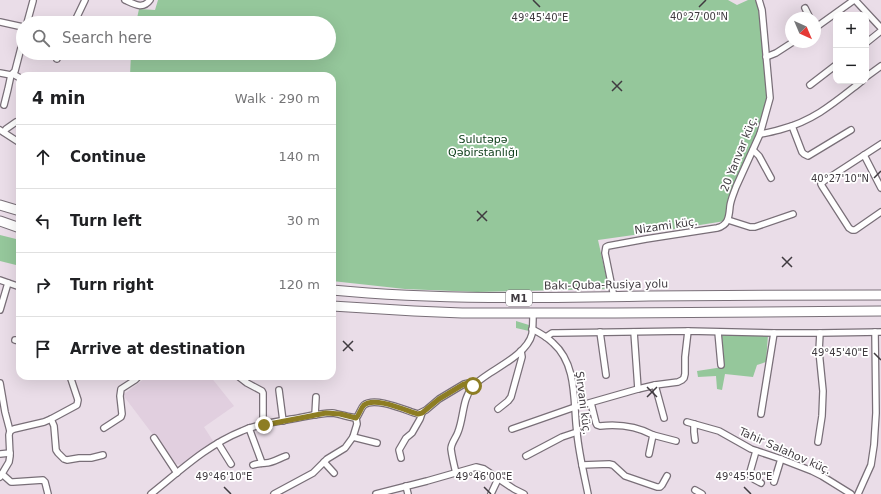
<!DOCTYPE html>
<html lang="en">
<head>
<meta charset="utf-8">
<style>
  body { margin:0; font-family:"DejaVu Sans",sans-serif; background:#f2f2f2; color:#202124 }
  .controls { position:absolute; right:12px; top:12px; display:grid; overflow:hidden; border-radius:8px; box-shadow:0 4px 16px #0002 }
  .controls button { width:36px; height:36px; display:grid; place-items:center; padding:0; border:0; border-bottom:1px solid #e0e0e0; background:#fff; color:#202124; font:20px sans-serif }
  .compass { position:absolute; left:785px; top:12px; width:36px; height:36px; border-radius:50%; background:#fff; box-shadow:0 4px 16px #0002; rotate:136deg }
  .stop { position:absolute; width:12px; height:12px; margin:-9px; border:3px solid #8d7d23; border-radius:50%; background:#fff }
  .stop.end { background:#8d7d23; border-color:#fff; box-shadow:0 1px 4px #0008 }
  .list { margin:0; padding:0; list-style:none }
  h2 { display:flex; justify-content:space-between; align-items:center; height:52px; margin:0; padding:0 16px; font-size:17px }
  h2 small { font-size:13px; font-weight:400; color:#757577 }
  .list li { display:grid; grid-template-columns:26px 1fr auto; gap:12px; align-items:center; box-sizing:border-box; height:64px; padding:0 16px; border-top:1px solid #e0e0e0 }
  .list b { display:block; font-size:15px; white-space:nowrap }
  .list em { font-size:13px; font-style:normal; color:#757577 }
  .icon { flex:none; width:22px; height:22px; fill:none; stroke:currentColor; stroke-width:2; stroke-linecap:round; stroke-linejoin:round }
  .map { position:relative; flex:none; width:881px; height:494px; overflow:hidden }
  .search { position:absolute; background:#fff; box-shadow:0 4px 16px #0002; left:16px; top:16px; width:320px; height:44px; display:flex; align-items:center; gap:10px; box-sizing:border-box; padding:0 14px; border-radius:22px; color:#757577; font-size:15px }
  .panel { position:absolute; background:#fff; box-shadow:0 4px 16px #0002; left:16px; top:72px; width:320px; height:308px; border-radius:12px }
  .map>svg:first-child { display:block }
  .built { fill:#e1cfdf }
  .green { fill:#95c79b }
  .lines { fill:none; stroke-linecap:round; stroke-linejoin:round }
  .minor-casing { stroke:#796f78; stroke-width:8 }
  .trunk-casing { stroke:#796f78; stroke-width:11 }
  .minor { stroke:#fff; stroke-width:5.5 }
  .trunk { stroke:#fff; stroke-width:9 }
  .route { stroke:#8d7d23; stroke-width:5 }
  .ticks { fill:none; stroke:#403b40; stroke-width:1.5 }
  .labels { text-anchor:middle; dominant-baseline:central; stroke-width:3.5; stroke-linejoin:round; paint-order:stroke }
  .shield { fill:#fff; stroke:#797679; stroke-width:1 }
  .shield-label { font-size:10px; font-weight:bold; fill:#403b40 }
  .park-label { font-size:11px; fill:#0d3d19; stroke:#fff }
  .street-label { font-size:11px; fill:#403b40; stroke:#fff }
  .ticks-label { font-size:10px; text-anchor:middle; fill:#403b40; stroke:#fff; stroke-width:3.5; stroke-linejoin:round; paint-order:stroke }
</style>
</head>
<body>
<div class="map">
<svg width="881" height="494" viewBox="0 0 881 494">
  <rect width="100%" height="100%" fill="#eadde8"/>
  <polygon class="built" points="148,376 210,376 234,406 204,427 213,441 182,465 175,464 157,435 154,436 123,395"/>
  <g class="green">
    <polygon points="158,0 728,0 737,5 748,0 757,0 760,10 768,95 763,117 730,196 725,221 662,231 598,240 609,289 477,292 405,289 332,281 332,76 130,76 131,53 329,53 329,23 136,23 139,9 155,10"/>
    <polygon points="0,235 20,240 20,266 0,261"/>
    <polygon points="516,321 529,325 529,331 516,328"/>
    <polygon points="722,335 768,335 766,362 757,365 753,377 725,374 722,390 717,389 716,376 698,377 697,371 723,367"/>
  </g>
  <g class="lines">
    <g class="minor-casing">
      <g id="minor">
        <path d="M125,0C134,4 143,10 150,0"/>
        <polyline points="855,0 881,28"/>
        <polyline points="805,8 810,18"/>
        <polyline points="0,22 23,27"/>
        <polyline points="27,23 33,1"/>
        <polyline points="74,23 85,0"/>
        <polyline points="815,28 854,0"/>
        <polyline points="866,43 881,31"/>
        <polyline points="766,57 776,53 793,42"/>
        <polyline points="57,59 59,53"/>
        <polyline points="0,73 11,75 15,71 23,40"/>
        <polyline points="13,74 20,78"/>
        <polyline points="866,77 881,66"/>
        <polyline points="810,85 836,65"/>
        <polyline points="4,105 8,89 11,75"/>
        <polyline points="792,126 802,152 804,154 808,156 851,130"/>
        <polyline points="0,130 20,143"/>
        <polyline points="4,132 6,129 16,122"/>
        <path d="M760,134C768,133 774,131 782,129C815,120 835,102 862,81"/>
        <polyline points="881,144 824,181 821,184 822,186 849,228 852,230 855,230 881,212"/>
        <polyline points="753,150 759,156 771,178"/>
        <polyline points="864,155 881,188"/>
        <polyline points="728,220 750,227 755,227 793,214"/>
        <polyline points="0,280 20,287"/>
        <path d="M614,297L605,253L606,247L608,246L646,239L717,228C729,225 729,216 730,206C731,199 734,193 736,187L760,134L770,98L762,10L759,0"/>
        <polyline points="0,310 8,283"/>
        <path d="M532,329C540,333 547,337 553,343C578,365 573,403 577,433C579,454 584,474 588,494"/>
        <polyline points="600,332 606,375"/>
        <polyline points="634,332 638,389"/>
        <polyline points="718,332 721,365"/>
        <polyline points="546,337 552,333 557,333 688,331 774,333 820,333 881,332"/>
        <polyline points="15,340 20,341"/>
        <polyline points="238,376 247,383 262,391 263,393 263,416 264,425"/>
        <polyline points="0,383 5,412 10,431 9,435 10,456 9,462 0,477"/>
        <polyline points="655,385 664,418"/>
        <polyline points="279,390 283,421"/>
        <path d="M591,403L596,423L597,425L600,426C618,424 636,426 653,435L649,454"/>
        <polyline points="498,409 508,401 511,397 522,357 521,351"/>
        <polyline points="761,414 774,333"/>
        <polyline points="315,415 316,397"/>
        <path d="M356,418C360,414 360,409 364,405C375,396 407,411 418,414L426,410L439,399L464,384L469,383L473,386"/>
        <polyline points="51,419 54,426 56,450 58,453 64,459 67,460 79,458 91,458 103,455"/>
        <polyline points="687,422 719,431 751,449 781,459 812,471 822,476 851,494"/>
        <polyline points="694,424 694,432 695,440"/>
        <polyline points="104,428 121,417 122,414 120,396 121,389 135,380 139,376"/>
        <polyline points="249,428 262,463"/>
        <polyline points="512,429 575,407 638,389 655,385 678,382 682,380 684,378 685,374 685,357 688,331"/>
        <polyline points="10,431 14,429 44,422 51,419 77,405 78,400 70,376"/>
        <polyline points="653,435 676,441"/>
        <polyline points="353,437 377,443"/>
        <polyline points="154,438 177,473"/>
        <polyline points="818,442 822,416 823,391 819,351 820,333"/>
        <polyline points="218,443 231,464"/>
        <path d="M756,451L750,472C750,479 756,480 761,483"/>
        <polyline points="0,454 10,453"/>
        <polyline points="526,456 562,437 577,432"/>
        <polyline points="401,458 399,450 406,438 412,433 420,419 422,413"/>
        <polyline points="324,462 334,473"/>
        <path d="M253,465C259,463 260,464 266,463C272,463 280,458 286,456"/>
        <polyline points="582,465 609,464 613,465 625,476 657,487 660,487 662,485 667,476"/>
        <path d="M456,473C454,465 452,457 451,449C451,443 456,438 458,432C464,417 462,399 473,386C478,381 484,377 490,373C504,364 528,351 532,334C533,327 533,320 533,313"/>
        <polyline points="2,474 11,482 13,482 43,480 45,482 48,494"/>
        <polyline points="774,482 781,459"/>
        <polyline points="406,486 408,494"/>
        <polyline points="695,490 702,494"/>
        <path d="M151,494C180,471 207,445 242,431C257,424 276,422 292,419C305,417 319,413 332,413C340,414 348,417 356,418"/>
        <polyline points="274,494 313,473 327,459 345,448 353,437 357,424 356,418"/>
        <polyline points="376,494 427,481 476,467 484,469 514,489 524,494"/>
        <polyline points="491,494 498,479"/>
        <polyline points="858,494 871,465 874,445 876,413 875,332"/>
      </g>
    </g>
    <g class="trunk-casing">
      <g id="trunk">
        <polyline points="0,205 20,211"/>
        <polyline points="0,221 20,228"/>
        <path d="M332,290C437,300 543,298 649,296C726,295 804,295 881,295"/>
        <polyline points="332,306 414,311 462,313 615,313 881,311"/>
      </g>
    </g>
    <use href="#minor" class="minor"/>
    <use href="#trunk" class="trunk"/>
  </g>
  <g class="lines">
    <path class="route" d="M264,425L326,413L340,414L356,418C360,414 360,409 364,405C375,396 407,411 418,414L422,413L439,399L464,384L469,383L473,386"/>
  </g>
  <path class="ticks" d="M533,0L540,7M699,7L706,0M612,81L622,91M612,91L622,81M874,178L881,171M477,211L487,221M477,221L487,211M782,257L792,267M782,267L792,257M343,341L353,351M343,351L353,341M874,353L881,360M647,387L657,397M647,397L657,387M224,487L231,494M484,487L491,494M744,487L751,494"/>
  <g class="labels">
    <rect class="shield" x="506" y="290" width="26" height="16" rx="3"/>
    <g class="shield-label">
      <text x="519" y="298">M1</text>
    </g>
    <g class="park-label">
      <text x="483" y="139">Sulutəpə<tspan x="483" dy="13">Qəbirstanlığı</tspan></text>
    </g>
    <g class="street-label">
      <text transform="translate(739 154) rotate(-68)">20 Yanvar küç.</text>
      <text transform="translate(666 226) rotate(-8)">Nizami küç.</text>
      <text transform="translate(606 285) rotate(-1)">Bakı-Quba-Rusiya yolu</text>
      <text transform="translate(583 403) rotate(83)">Şirvani küç.</text>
      <text transform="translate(785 451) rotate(24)">Tahir Salahov küç.</text>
    </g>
  </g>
  <g class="ticks-label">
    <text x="699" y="20">40°27'00"N</text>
    <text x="540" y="21">49°45'40"E</text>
    <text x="840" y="182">40°27'10"N</text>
    <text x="840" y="356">49°45'40"E</text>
    <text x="224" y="480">49°46'10"E</text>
    <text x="484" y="480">49°46'00"E</text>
    <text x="744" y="480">49°45'50"E</text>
  </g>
</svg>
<div class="controls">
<button>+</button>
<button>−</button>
</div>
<svg class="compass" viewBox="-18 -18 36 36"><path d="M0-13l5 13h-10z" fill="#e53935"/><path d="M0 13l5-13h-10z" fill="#757577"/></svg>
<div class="stop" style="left:473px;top:386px"></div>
<div class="stop end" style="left:264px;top:425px"></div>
<div class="search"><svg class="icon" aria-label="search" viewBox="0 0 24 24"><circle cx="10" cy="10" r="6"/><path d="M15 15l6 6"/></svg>Search here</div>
<section class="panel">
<h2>4 min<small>Walk · 290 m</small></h2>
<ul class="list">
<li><svg class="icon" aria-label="ahead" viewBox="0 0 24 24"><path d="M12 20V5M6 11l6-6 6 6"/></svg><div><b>Continue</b></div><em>140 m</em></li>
<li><svg class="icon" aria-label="left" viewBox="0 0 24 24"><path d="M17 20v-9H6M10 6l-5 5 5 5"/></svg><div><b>Turn left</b></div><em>30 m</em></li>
<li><svg class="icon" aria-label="right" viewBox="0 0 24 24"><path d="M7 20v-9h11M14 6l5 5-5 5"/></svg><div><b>Turn right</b></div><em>120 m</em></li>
<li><svg class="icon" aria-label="arrive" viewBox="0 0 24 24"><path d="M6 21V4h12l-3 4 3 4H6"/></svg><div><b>Arrive at destination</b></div></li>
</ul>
</section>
</div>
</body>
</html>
